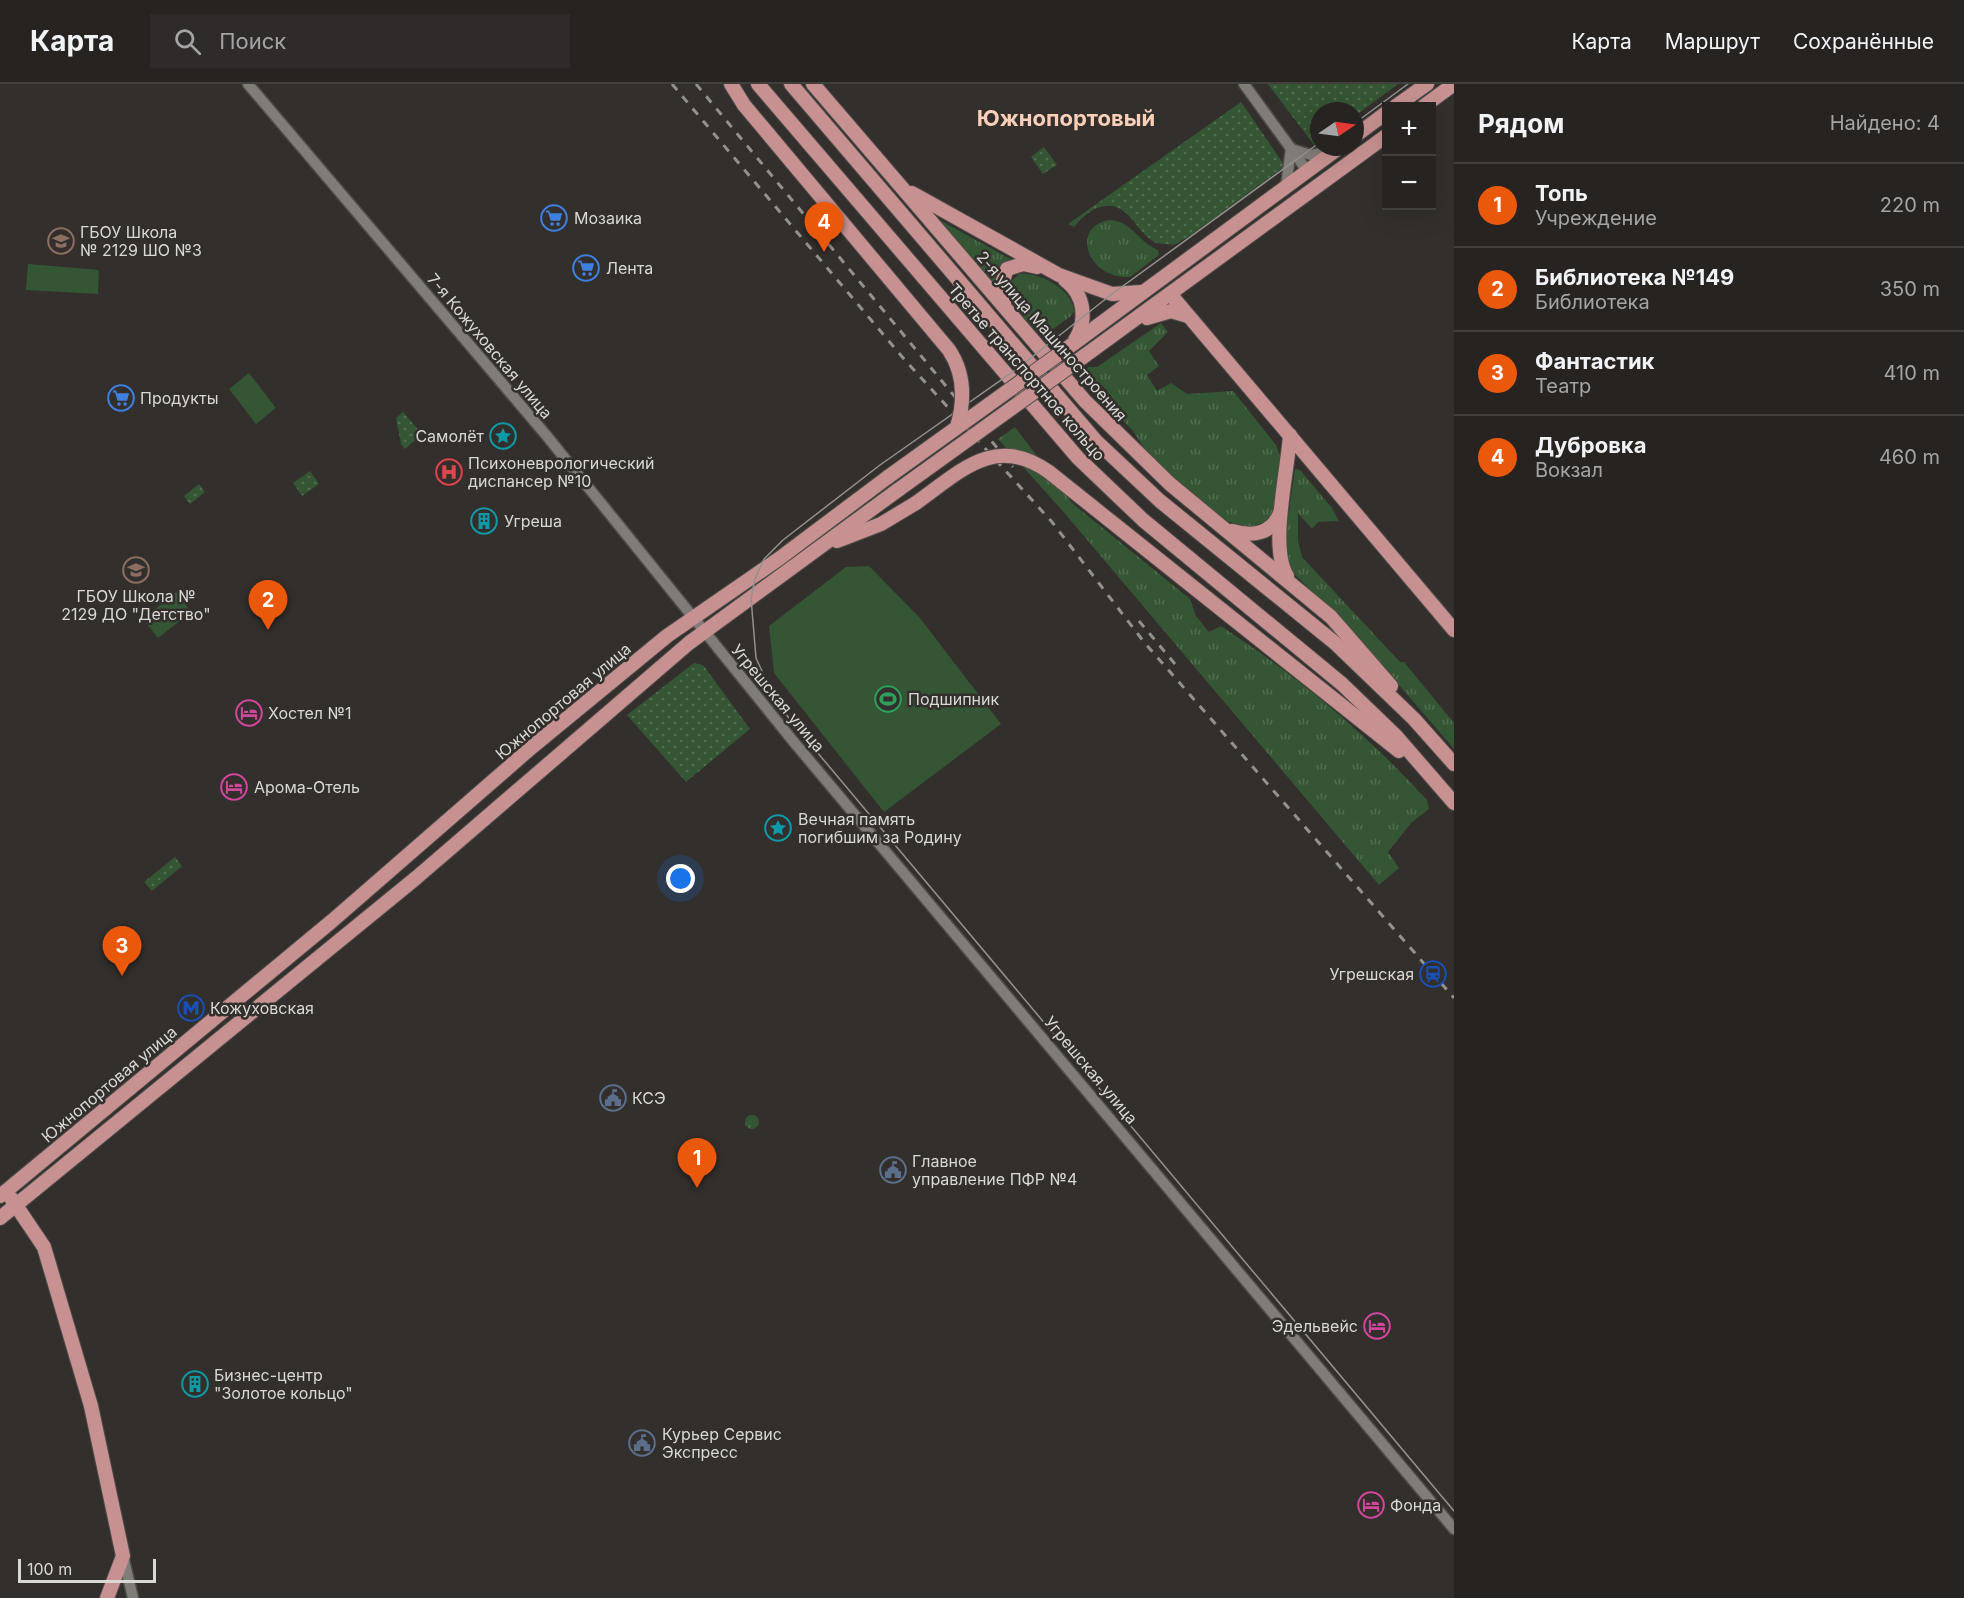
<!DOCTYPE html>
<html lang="ru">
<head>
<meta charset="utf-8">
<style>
  body { margin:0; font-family:Inter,sans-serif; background:#2e2b2a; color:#f1f3f6 }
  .controls { position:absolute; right:18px; top:18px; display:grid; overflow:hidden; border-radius:0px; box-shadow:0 6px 24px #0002 }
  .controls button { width:54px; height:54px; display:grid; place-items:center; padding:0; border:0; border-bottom:2px solid #42403f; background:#262321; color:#f1f3f6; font:30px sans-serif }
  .compass { position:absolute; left:1310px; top:18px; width:54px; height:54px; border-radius:50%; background:#262321; box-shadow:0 6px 24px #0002; rotate:77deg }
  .scale { position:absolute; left:18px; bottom:15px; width:138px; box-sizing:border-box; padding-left:6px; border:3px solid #d9d8d5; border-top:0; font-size:16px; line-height:21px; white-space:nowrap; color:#d9d8d5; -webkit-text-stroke:4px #322f2c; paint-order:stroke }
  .you { position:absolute; left:681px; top:795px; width:21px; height:21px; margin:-15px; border:4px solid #fff; border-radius:50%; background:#1a73e8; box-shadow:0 0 0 9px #1a73e833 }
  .badge { display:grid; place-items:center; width:39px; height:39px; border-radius:50%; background:#ea580c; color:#fff; font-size:20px; font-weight:700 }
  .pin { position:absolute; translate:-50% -50px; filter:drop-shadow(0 2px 3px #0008) }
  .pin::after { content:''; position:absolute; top:32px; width:21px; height:18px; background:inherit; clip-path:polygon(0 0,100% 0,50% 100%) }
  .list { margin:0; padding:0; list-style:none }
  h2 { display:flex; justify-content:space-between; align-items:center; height:78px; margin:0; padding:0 24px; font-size:26px }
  h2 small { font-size:20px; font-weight:400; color:#a4a4a5 }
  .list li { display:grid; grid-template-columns:39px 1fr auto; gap:18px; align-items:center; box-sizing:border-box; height:84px; padding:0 24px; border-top:2px solid #42403f }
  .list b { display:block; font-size:22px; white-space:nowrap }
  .list p { margin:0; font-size:20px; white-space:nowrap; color:#a4a4a5 }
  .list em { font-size:20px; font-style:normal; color:#a4a4a5 }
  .icon { flex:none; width:33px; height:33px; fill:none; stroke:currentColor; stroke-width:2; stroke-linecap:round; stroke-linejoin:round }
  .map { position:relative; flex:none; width:1454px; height:1514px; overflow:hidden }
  header { display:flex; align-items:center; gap:36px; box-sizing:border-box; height:84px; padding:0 30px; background:#262321; border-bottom:2px solid #42403f }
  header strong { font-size:28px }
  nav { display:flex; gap:33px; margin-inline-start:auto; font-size:21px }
  .search { width:420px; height:54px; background:#2e2b2a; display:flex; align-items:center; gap:15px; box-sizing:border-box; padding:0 21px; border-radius:0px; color:#a4a4a5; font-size:22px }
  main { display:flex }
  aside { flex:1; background:#262321 }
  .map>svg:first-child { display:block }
  .grass { fill:url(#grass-tufts) }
  .park { fill:url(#park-dots) }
  .garden { fill:#355634 }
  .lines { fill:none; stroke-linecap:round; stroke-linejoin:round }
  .minor-casing { stroke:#4f4d4a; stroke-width:13 }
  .major-casing { stroke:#4f4d4a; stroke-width:16 }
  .minor { stroke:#807d79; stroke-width:10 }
  .major { stroke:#c79191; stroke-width:14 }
  .tram { stroke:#93918e; stroke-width:1.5 }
  .rail { stroke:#93918e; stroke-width:3; stroke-dasharray:8 8; stroke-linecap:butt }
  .major-bridge-casing { stroke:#4f4d4a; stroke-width:16; stroke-linecap:butt }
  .major-bridge { stroke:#c79191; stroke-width:14 }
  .labels { text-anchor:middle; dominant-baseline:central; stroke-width:5; stroke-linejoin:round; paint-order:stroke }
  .poi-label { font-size:16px; fill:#d9d8d5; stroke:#322f2c; text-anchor:start }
  .street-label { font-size:16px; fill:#d9d8d5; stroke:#322f2c }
  .district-label { font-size:22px; font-weight:bold; fill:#fcd0b8; stroke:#322f2c }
</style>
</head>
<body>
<header>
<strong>Карта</strong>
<div class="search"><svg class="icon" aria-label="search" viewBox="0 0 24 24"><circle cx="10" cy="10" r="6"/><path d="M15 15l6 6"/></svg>Поиск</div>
<nav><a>Карта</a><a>Маршрут</a><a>Сохранённые</a></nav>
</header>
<main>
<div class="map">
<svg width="1454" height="1514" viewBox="0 0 1454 1514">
  <defs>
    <pattern id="grass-tufts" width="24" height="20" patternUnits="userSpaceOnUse" patternTransform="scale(1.5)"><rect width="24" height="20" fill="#355634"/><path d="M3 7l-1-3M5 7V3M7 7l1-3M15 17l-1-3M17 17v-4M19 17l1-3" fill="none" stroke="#526e50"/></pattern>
    <pattern id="park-dots" width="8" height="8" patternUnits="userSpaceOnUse" patternTransform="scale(1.5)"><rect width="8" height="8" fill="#355634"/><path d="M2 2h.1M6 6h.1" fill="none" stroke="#526e50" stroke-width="1.8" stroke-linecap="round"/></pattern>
  </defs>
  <rect width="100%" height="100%" fill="#322f2c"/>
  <g class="grass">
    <polygon points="936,134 1016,178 996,204"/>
    <path d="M1110,136C1133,138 1138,158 1158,166L1159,171L1130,193C1085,195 1071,141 1110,136Z"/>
    <path d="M1019,190C1040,188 1072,205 1074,227L1071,232L1042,253C1030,239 1004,218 1010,198Z"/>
    <polygon points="1161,239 1168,248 1149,267 1159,282 1147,291 1157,307 1171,299 1187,310 1233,307 1276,361 1281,374 1273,428 1266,438 1248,444 1224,436 1174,395 1149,371 1133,347 1101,313 1108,307 1099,299 1093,304 1078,291 1089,283 1097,283"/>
    <path d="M1015,343L1072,419L1190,515L1196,532L1209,548L1221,542C1297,592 1365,648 1427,716L1429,725L1411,739L1388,768L1399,784L1379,801L1061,425L998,355Z"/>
    <polygon points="1295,385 1300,386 1332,424 1339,437 1318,438 1312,445 1298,429 1298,457 1302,473 1400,578 1404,578 1454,639 1454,665 1350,544 1293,489 1287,477 1286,448"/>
    <circle cx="752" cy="1038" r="7"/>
  </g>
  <g class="park">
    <polygon points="1268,0 1398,0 1355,32 1355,27 1319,27 1319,58 1314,61"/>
    <path d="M1241,18L1285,82L1191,151L1174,161L1156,159C1144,153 1138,141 1129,132C1110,111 1087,126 1074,143L1068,140Z"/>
    <polygon points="1044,63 1057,81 1043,90 1031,73"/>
    <polygon points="403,328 422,350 405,365 401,360 396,334"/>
    <polygon points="310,387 319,400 302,412 293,399"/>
    <polygon points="199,400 205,408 190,420 184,412"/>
    <polygon points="694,579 703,581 750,645 686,698 627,631"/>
    <polygon points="175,773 182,782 152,807 144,798"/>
  </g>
  <g class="garden">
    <polygon points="28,180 99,186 98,210 26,206"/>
    <polygon points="249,289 276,324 256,340 229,305"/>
    <polygon points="869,482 920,534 1001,640 884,728 774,589 769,542 846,483"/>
    <polygon points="176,508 191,528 158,554 143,535"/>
  </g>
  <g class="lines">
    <g class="minor-casing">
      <g id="minor">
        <polyline points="248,0 546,351 793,657 1454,1445"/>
        <polyline points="1244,0 1308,88"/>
        <polyline points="1291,65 1311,71 1331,67"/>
        <polyline points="1286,103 1291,64"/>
        <polyline points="123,1472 133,1514"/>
      </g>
    </g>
    <g class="major-casing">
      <g id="major">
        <polyline points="731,0 744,21"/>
        <polyline points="758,0 1078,374 1143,436 1342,600 1396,652 1454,719"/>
        <polyline points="791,0 1096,357 1160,417 1335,559 1414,635 1454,680"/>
        <polyline points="813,0 1085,317 1170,400 1331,533 1391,602"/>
        <polyline points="1396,22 1427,0"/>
        <polyline points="1424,22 1454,0"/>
        <polyline points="1355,52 1386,29"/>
        <polyline points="912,109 1059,191 1112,210 1141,208"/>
        <path d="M1065,196C1085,211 1088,237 1074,258"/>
        <polyline points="1171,211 1454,546"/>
        <polyline points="1004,219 1000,205 1007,185 1023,180 1037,183"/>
        <polyline points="1147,234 1171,227 1188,232"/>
        <polyline points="1073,260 1340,63"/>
        <polyline points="1083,273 1386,52"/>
        <path d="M1232,447C1252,453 1272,450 1280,429"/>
        <polyline points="837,457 881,440 916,419"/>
        <path d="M1287,492C1269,463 1288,386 1290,351"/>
        <polyline points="1222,526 1399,667"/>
        <polyline points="0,1112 332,837 532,663 667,552 780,474 888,393"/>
        <polyline points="11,1114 44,1163 91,1322 123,1472 107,1514"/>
        <polyline points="0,1134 416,794 689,559 898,406"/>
      </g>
    </g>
    <use href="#minor" class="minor"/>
    <use href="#major" class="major"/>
    <g class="tram">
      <polyline points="1355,39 1408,0"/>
      <polyline points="1319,59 1112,210 1018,284 880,381 783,456 764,475 755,495 751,514 756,574 775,616 796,643 1454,1427"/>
    </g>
    <g class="rail">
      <polyline points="672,0 904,275 1052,438 1144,558 1454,914"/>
      <polyline points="696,0 1013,383"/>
      <polyline points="1139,537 1175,580"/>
    </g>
    <g class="major-bridge-casing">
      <g id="major-bridge">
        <path d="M744,21L949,266C965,290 965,316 957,343"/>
        <polyline points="888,393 1073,260"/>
        <polyline points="898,406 1083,273"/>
        <path d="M916,419C960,388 995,349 1049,388L1222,526"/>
      </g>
    </g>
    <use href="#major-bridge" class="major-bridge"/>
  </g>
  <defs>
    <g id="supermarket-ring" transform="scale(1.35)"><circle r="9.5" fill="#322f2c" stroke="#3f7fe0" stroke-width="1.5"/><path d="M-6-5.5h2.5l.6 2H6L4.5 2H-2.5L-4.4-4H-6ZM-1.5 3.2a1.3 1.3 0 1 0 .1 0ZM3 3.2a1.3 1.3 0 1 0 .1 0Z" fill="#3f7fe0"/></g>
    <g id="school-ring" transform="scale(1.35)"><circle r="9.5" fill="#322f2c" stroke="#8d6e63" stroke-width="1.5"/><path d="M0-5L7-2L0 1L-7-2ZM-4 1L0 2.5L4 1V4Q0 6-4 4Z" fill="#8d6e63"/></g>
    <g id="sight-ring" transform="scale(1.35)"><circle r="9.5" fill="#322f2c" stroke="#0f9aa8" stroke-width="1.5"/><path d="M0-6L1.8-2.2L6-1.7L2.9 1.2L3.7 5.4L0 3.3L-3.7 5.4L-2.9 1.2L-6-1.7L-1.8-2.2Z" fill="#0f9aa8"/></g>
    <g id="hospital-ring" transform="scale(1.35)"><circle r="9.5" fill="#322f2c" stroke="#e0444e" stroke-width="1.5"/><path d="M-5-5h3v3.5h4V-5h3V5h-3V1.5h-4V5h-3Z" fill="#e0444e"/></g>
    <g id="building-ring" transform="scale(1.35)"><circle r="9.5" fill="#322f2c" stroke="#0f9aa8" stroke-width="1.5"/><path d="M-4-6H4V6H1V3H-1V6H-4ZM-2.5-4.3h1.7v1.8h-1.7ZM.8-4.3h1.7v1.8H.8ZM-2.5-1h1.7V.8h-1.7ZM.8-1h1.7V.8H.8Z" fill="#0f9aa8"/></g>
    <g id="stadium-ring" transform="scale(1.35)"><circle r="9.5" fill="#322f2c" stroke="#2e9e5b" stroke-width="1.5"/><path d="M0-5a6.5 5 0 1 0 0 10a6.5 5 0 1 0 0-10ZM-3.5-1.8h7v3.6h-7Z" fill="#2e9e5b"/></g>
    <g id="hotel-ring" transform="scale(1.35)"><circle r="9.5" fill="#322f2c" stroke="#d1479c" stroke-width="1.5"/><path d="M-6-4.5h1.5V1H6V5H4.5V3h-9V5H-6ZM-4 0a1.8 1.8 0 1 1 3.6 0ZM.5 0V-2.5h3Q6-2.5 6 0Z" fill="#d1479c"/></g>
    <g id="station-ring" transform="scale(1.35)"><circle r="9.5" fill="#322f2c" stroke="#1a4fb4" stroke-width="1.5"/><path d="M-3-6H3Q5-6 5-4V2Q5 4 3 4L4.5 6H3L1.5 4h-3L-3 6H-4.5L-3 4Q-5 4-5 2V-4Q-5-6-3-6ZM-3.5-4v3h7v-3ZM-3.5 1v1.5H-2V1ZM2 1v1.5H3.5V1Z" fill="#1a4fb4"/></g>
    <g id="metro-ring" transform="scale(1.35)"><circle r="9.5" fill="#322f2c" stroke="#1a4fb4" stroke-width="1.5"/><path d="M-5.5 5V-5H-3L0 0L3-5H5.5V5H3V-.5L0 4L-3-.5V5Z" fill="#1a4fb4"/></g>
    <g id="civic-ring" transform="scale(1.35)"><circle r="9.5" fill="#322f2c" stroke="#5c6f8a" stroke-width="1.5"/><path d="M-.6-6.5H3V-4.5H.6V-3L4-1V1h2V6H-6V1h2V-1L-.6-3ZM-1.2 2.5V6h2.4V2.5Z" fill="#5c6f8a"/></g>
  </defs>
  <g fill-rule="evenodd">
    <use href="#supermarket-ring" x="554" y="134"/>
    <use href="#school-ring" x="61" y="157"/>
    <use href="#supermarket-ring" x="586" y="184"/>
    <use href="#supermarket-ring" x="121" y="314"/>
    <use href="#sight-ring" x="503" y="352"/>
    <use href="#hospital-ring" x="449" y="388"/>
    <use href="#building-ring" x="484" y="437"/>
    <use href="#school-ring" x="136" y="486"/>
    <use href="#stadium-ring" x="888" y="615"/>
    <use href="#hotel-ring" x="249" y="629"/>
    <use href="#hotel-ring" x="234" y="703"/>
    <use href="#sight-ring" x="778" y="744"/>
    <use href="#station-ring" x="1433" y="890"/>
    <use href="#metro-ring" x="191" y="924"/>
    <use href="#civic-ring" x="613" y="1014"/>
    <use href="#civic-ring" x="893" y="1086"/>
    <use href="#hotel-ring" x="1377" y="1242"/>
    <use href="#building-ring" x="195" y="1300"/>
    <use href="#civic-ring" x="642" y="1359"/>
    <use href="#hotel-ring" x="1371" y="1421"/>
  </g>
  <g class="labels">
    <g class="poi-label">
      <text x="574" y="134">Мозаика</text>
      <text x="80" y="148">ГБОУ Школа<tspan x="80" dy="18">№ 2129 ШО №3</tspan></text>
      <text x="606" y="184">Лента</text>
      <text x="140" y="314">Продукты</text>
      <text x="484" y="352" text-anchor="end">Самолёт</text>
      <text x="468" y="379">Психоневрологический<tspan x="468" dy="18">диспансер №10</tspan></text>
      <text x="504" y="437">Угреша</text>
      <text x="136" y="512" text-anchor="middle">ГБОУ Школа №<tspan x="136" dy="18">2129 ДО "Детство"</tspan></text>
      <text x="908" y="615">Подшипник</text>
      <text x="268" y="629">Хостел №1</text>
      <text x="254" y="703">Арома-Отель</text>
      <text x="798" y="735">Вечная память<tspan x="798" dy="18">погибшим за Родину</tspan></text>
      <text x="1414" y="890" text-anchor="end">Угрешская</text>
      <text x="210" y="924">Кожуховская</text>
      <text x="632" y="1014">КСЭ</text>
      <text x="912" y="1077">Главное<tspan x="912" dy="18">управление ПФР №4</tspan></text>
      <text x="1358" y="1242" text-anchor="end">Эдельвейс</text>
      <text x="214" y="1291">Бизнес-центр<tspan x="214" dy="18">"Золотое кольцо"</tspan></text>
      <text x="662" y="1350">Курьер Сервис<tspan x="662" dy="18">Экспресс</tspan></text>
      <text x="1390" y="1421">Фонда</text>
    </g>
    <g class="street-label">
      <text transform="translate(1052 252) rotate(49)">2-я улица Машиностроения</text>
      <text transform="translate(490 262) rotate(50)">7-я Кожуховская улица</text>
      <text transform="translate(1027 288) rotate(49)">Третье транспортное кольцо</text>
      <text transform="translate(778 614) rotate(50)">Угрешская улица</text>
      <text transform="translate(563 617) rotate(-40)">Южнопортовая улица</text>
      <text transform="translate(1091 986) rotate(50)">Угрешская улица</text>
      <text transform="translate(109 1000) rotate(-40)">Южнопортовая улица</text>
    </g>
    <g class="district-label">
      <text x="1066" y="34">Южнопортовый</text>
    </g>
  </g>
</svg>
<div class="controls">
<button>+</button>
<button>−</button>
</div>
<svg class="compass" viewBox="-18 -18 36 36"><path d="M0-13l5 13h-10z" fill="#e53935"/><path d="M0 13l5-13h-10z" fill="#a4a4a5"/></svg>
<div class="scale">100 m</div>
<div class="you"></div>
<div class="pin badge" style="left:697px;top:1104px">1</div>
<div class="pin badge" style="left:268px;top:546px">2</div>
<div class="pin badge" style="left:122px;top:892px">3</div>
<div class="pin badge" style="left:824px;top:168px">4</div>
</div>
<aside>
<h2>Рядом<small>Найдено: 4</small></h2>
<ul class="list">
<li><span class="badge">1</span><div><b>Топь</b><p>Учреждение</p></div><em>220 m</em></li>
<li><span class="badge">2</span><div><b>Библиотека №149</b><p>Библиотека</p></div><em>350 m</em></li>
<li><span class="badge">3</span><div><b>Фантастик</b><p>Театр</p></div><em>410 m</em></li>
<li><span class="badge">4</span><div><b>Дубровка</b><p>Вокзал</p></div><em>460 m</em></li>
</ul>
</aside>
</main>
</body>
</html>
